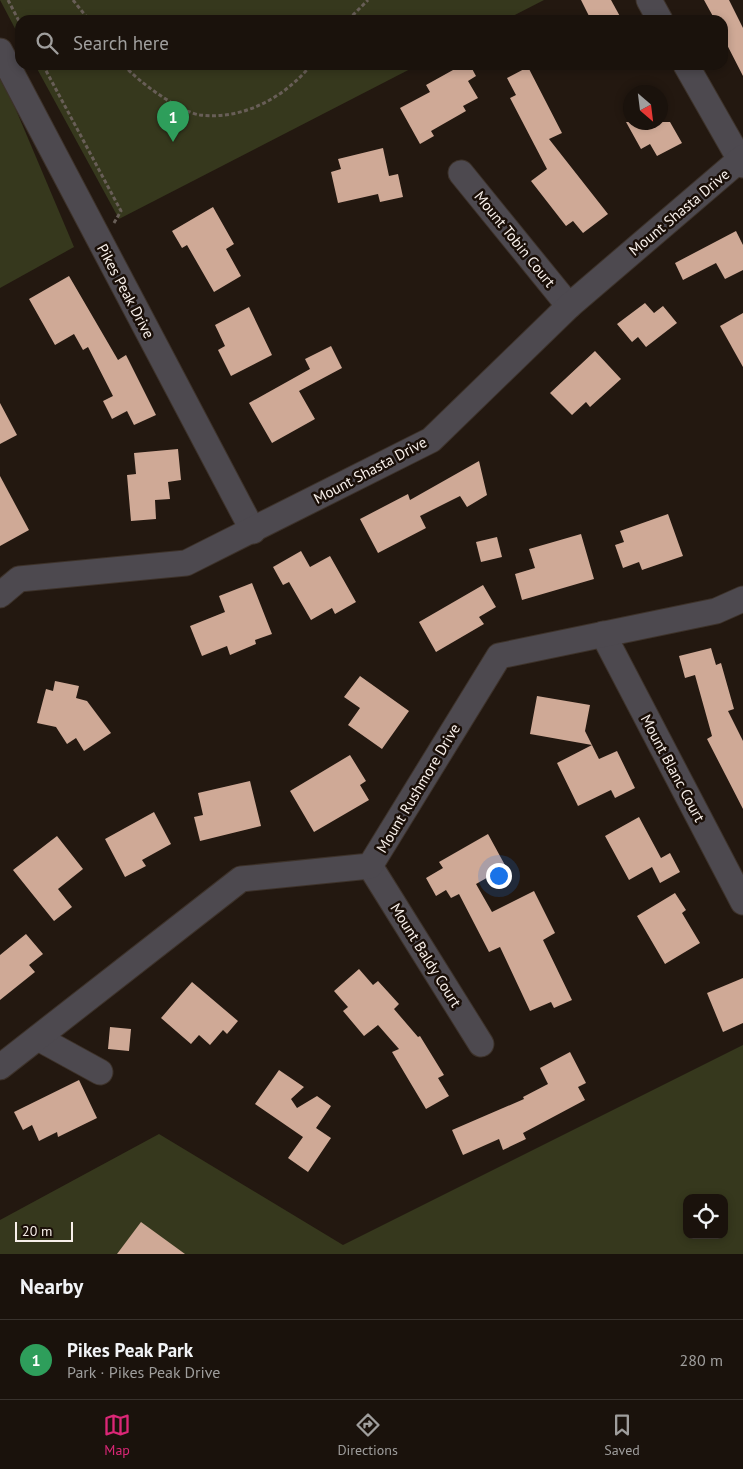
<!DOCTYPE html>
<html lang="en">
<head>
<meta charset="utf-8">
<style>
  body { margin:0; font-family:"PT Sans",sans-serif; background:#231b15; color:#f1f3f6 }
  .controls { position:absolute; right:15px; bottom:15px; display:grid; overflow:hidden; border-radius:10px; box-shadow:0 2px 8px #0003 }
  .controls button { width:45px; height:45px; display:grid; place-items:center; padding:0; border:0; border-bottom:1px solid #38322d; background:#1a120c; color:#f1f3f6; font:25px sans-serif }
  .compass { position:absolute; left:623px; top:85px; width:45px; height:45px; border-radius:50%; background:#1a120c; box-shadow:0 2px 8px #0003; rotate:152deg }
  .scale { position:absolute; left:15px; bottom:12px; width:58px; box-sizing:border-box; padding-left:5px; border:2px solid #f8f0eb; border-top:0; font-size:14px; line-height:18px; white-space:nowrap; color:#f8f0eb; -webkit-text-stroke:4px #1a0f08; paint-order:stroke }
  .you { position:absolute; left:498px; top:875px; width:18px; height:18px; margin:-12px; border:4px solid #fff; border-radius:50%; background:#1a73e8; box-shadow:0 0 0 8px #1a73e833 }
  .badge { display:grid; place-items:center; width:32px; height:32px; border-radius:50%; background:#db2777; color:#fff; font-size:16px; font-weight:700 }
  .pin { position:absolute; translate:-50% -41px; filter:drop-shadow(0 1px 2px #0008) }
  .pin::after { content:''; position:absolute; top:26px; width:18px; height:15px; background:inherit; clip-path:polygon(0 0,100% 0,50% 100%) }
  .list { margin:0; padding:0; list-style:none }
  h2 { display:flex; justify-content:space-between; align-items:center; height:65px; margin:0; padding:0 20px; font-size:21px }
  h2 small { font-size:16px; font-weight:400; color:#9f9e9d }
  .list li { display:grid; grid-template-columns:32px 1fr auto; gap:15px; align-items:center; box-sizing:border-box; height:80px; padding:0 20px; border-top:1px solid #38322d }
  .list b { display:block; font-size:19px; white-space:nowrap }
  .list p { margin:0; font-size:16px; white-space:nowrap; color:#9f9e9d }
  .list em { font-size:16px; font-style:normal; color:#9f9e9d }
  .icon { flex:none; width:28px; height:28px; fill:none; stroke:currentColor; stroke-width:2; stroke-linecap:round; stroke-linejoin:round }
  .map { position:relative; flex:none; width:743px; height:1254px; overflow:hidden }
  .search { position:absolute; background:#1a120c; box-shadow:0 2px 8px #0003; left:15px; right:15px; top:15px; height:55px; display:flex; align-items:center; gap:12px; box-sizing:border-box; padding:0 18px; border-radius:15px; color:#9f9e9d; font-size:19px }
  .sheet { height:145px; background:#1a120c }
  nav { display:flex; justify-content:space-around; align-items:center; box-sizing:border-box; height:70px; border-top:1px solid #38322d; background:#1a120c; font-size:14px; color:#9f9e9d }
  nav a { display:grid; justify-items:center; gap:2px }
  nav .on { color:#db2777 }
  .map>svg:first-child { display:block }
  .green { fill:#36381d; fill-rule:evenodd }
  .building { fill:#cfa996 }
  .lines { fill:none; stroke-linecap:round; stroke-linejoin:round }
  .minor-casing { stroke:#3d322a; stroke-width:27 }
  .path { stroke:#685e57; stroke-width:3; stroke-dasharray:4 2.5; stroke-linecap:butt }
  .minor { stroke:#4d494f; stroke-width:25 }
  .labels { text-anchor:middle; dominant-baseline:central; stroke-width:5; stroke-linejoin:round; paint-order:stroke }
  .street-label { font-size:15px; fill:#f8f0eb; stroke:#1a0f08 }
</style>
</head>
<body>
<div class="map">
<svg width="743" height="1254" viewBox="0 0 743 1254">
  <rect width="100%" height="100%" fill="#231810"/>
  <g class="green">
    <polygon points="0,0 544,0 505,20 20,20 20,38"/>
    <polygon points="35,65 418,65 119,219"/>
    <polygon points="0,72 74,247 0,288"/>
    <path d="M743,1045V1254H0V1220L159,1134L343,1245ZM687,1198H724V1235H687Z"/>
  </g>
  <g class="building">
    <polygon points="581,0 611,0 622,20 591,20"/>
    <polygon points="704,0 729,0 743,28 743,76 723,37 723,20 715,20"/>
    <polygon points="462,65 470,65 476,76 468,81 478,98 463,106 466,111 431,131 434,136 420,144 400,108 430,92 426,85"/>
    <polygon points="528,67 562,133 549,139 608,214 583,233 573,221 566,226 531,181 547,169 510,98 516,95 507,78"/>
    <polygon points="626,122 670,122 682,143 657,156 650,144 641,149"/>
    <polygon points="383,148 389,176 398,174 403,197 380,202 378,194 338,203 331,172 341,169 338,159"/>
    <polygon points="213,207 234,244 226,249 241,276 214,292 187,245 182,248 172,231"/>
    <polygon points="736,231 743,245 743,270 725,279 716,263 683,280 675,263"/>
    <polygon points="69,276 118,360 126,355 156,415 134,425 127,411 112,419 103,401 113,396 88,347 83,350 74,334 55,345 29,299"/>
    <polygon points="645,303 654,313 663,306 677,323 646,347 638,337 632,342 617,324"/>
    <polygon points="249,307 272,355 231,376 218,350 225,346 215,325"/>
    <polygon points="743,313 743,367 720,326"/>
    <polygon points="331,346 342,368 299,391 315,419 272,443 249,403 310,369 305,359"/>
    <polygon points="595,351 621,379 590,407 586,402 572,415 550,393"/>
    <polygon points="0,403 17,435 0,444"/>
    <polygon points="178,449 181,480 168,482 170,499 155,500 156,519 131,521 127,475 136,474 134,453"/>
    <polygon points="479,461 487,495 467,507 460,496 420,516 426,528 378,553 360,519 408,494 410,500"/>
    <polygon points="0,476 29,530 0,546"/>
    <polygon points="668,514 683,556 642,570 639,562 623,568 615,545 624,542 620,531"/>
    <polygon points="581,534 594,579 522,600 515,574 535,568 529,549"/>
    <polygon points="497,537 502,557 481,562 476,542"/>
    <polygon points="301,551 310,567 330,556 356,602 335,614 332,608 311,620 289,582 283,585 273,567"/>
    <polygon points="252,583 272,634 255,640 256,644 230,655 227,646 202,656 190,626 225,612 219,596"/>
    <polygon points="483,585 496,607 479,617 484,624 436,652 419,622"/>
    <polygon points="711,648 716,665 721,663 734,709 728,711 743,741 743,809 707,739 712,736 695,675 685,678 679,656"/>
    <polygon points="360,676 409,711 382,749 348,725 360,708 344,697"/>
    <polygon points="55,681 79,686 76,698 87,701 111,733 84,751 76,738 67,744 56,727 37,723 46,689 53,691"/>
    <polygon points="537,696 590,705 585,731 592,745 530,734"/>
    <polygon points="592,745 599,759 617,751 635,788 615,798 611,790 578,806 557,763"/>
    <polygon points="350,755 366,781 360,785 369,800 314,832 290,791"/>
    <polygon points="250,781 261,826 200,841 194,817 203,815 198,793"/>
    <polygon points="154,812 171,844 142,860 146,866 125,877 105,839"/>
    <polygon points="639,817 661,858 670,853 680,872 660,883 652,867 629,880 605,836"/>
    <polygon points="488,834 506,867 476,884 492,912 534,891 555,933 543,940 572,1000 554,1008 551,1002 530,1011 500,947 489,952 459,894 451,898 446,890 436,896 426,878 443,868 439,862"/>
    <polygon points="57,836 83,869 58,889 72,907 54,921 13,870"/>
    <polygon points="675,893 686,910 682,913 700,943 665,964 637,916"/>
    <polygon points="26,934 43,954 29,965 35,972 0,1000 0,955"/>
    <polygon points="359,969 373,985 378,981 399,1004 394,1009 418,1037 420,1036 444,1075 438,1078 449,1096 426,1109 392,1052 399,1049 378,1025 364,1036 343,1011 348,1007 334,991"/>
    <polygon points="743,978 743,1023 723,1032 707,993"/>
    <polygon points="192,982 238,1021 227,1034 223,1030 210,1045 199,1035 191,1044 161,1018"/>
    <polygon points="110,1027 131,1029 129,1051 108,1049"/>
    <polygon points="570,1052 586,1083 578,1087 585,1100 523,1133 526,1139 503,1150 499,1139 463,1155 452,1130 524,1099 523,1097 548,1084 540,1068"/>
    <polygon points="279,1070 304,1087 291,1099 297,1108 317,1096 331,1106 316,1128 331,1138 308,1172 288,1158 303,1137 255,1104"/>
    <polygon points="79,1080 97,1118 58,1137 57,1132 39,1141 32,1125 23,1130 14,1112"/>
    <polygon points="141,1222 185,1254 117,1254"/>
  </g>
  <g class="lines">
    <g class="minor-casing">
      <g id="minor">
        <polyline points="649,0 660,20"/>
        <polyline points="0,51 253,531"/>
        <polyline points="686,65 743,165"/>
        <polyline points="461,173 569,306"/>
        <polyline points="0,595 19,579 186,563 431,440 569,306 743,157"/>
        <polyline points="603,634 743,902"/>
        <polyline points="370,866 481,1044"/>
        <polyline points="38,1038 100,1072"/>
        <polyline points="0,1067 241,879 370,866 499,656 716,611 743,599"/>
      </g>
    </g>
    <g class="path">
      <polyline points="8,0 20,23"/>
      <polyline points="73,0 89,20"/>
      <polyline points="348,20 368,0"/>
      <polyline points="43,65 121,211 114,223"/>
      <path d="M124,65C137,81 180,112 200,115C243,120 284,98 311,65"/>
    </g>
    <use href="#minor" class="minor"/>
  </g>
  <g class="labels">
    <g class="street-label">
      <text transform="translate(679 212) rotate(-40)">Mount Shasta Drive</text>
      <text transform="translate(515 239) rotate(51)">Mount Tobin Court</text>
      <text transform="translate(126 291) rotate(62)">Pikes Peak Drive</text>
      <text transform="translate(370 470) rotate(-28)">Mount Shasta Drive</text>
      <text transform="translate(673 768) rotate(62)">Mount Blanc Court</text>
      <text transform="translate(418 788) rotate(-59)">Mount Rushmore Drive</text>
      <text transform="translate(426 955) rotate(58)">Mount Baldy Court</text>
    </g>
  </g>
</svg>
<div class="controls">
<button><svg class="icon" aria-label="locate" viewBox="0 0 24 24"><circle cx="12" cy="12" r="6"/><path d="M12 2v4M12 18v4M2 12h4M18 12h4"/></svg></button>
</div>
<svg class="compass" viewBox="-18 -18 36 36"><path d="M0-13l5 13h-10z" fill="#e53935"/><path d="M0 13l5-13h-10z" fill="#9f9e9d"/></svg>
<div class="scale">20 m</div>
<div class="you"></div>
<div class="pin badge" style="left:173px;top:142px;background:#2e9e5b">1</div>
<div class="search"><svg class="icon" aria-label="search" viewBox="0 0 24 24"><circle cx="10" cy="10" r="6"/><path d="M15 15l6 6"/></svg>Search here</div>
</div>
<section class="sheet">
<h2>Nearby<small></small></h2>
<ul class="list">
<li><span class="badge" style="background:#2e9e5b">1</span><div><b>Pikes Peak Park</b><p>Park · Pikes Peak Drive</p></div><em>280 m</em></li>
</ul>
</section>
<nav>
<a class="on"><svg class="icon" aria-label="map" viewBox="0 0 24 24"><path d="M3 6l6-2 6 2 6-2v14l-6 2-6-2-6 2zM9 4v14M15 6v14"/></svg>Map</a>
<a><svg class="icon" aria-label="directions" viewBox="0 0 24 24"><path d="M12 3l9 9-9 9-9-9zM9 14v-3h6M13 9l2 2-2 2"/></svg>Directions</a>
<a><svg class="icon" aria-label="saved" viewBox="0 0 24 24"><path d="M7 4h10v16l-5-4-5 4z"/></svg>Saved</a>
</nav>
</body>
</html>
